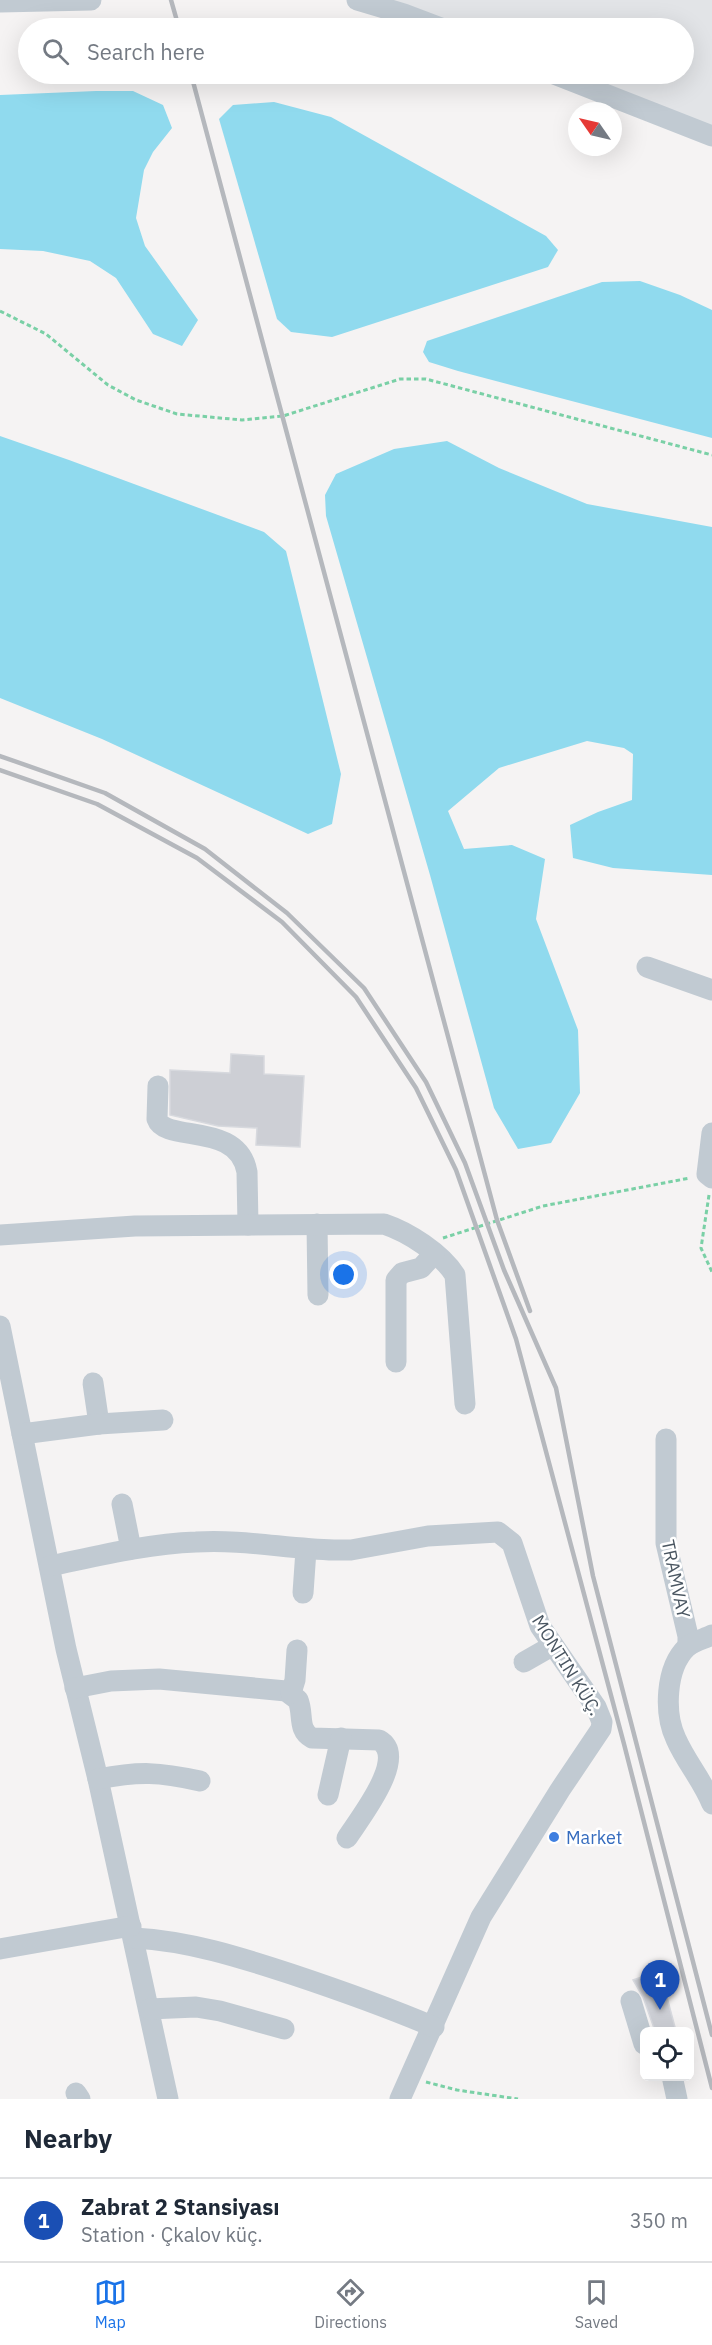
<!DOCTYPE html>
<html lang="en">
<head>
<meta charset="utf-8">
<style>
  body { margin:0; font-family:"IBM Plex Sans",sans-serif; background:#f6f6f7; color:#1f2937 }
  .controls { position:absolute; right:18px; bottom:18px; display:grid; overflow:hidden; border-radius:9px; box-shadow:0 6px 24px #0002 }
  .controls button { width:54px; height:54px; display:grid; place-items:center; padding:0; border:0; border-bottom:2px solid #e0e1e3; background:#fff; color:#1f2937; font:30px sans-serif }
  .compass { position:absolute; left:568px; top:102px; width:54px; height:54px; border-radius:50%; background:#fff; box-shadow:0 6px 24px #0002; rotate:304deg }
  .you { position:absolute; left:344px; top:1275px; width:21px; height:21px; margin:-15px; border:4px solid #fff; border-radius:50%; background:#1a73e8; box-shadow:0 0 0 9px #1a73e833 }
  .badge { display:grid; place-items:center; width:39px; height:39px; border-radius:50%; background:#1a73e8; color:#fff; font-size:20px; font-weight:700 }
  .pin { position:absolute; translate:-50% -50px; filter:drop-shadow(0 2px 3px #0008) }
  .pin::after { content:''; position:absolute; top:32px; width:21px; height:18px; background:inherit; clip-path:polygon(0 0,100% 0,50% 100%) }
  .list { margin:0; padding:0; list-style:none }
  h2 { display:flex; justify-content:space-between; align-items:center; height:78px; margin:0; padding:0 24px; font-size:26px }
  h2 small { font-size:20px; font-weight:400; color:#747a83 }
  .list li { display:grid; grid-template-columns:39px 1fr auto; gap:18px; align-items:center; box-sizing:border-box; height:84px; padding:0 24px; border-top:2px solid #e0e1e3 }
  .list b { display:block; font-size:22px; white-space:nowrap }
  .list p { margin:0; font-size:20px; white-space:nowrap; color:#747a83 }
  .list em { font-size:20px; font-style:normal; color:#747a83 }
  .icon { flex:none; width:33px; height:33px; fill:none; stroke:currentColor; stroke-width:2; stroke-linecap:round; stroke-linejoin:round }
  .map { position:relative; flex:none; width:712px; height:2099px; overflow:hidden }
  .search { position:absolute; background:#fff; box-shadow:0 6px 24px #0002; left:18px; right:18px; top:18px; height:66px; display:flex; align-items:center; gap:15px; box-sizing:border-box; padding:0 21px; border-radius:33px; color:#747a83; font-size:22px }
  .sheet { height:162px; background:#fff }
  nav { display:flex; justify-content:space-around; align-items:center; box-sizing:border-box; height:84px; border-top:2px solid #e0e1e3; background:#fff; font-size:16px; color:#747a83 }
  nav a { display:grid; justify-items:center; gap:3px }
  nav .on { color:#1a73e8 }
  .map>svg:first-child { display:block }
  .airport { fill:#e2e4e7 }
  .water { fill:#90daee }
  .building { fill:#cdcfd5; stroke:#d7d9de; stroke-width:1.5 }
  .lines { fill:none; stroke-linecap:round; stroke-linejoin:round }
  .path { stroke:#7ad0a6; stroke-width:3; stroke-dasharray:4.5 3; stroke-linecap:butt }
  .minor { stroke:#c1cad2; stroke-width:21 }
  .rail { stroke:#b5b8bd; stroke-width:4.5 }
  .shop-dot { fill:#3f7fe0; stroke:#fff; stroke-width:2 }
  .labels { text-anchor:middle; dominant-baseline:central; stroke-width:5; stroke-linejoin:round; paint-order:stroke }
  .street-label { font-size:18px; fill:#4a5661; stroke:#fff }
  .shop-label { font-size:18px; fill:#366cbe; stroke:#fff; text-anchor:start }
</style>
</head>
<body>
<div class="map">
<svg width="712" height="2099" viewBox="0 0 712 2099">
  <rect width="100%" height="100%" fill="#f5f3f3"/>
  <polygon class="airport" points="388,0 712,0 712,127 576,74 684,74 684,28 461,28"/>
  <g class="water">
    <polygon points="96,91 133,91 163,105 172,128 153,152 144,170 136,218 145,246 198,320 182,346 153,334 116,278 90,261 43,251 0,249 0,95"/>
    <polygon points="274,102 331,117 546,236 558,250 548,267 332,337 291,332 277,319 219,119 233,105"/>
    <polygon points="640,281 680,295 712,310 712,438 458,371 429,362 423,352 427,341 602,282"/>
    <polygon points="0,436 69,460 264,532 286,551 341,774 332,824 308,834 102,739 0,698"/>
    <polygon points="447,441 499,468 587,504 712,527 712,875 613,868 573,858 570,825 598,812 632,800 633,754 624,748 587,741 499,768 448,811 464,849 512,845 545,859 536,919 578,1030 580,1093 551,1143 518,1149 494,1108 430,875 326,516 325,495 336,474 394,449"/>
  </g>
  <g class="building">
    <polygon points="231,1054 264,1056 264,1074 304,1076 300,1147 256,1145 257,1128 218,1126 170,1115 170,1070 230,1073"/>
    <polygon points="660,1971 676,2031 655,2031 643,1997 633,1980"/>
  </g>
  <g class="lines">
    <g class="path">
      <polyline points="0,311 46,334 108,385 136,400 177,414 242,420 283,416 400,379 426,379 712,455"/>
      <polyline points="709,1195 701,1248 712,1272"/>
      <polyline points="443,1238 543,1206 690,1178"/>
      <polyline points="426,2082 457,2090 518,2099"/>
    </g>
    <g class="minor">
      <polyline points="357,0 404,14 441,28"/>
      <polyline points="0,2 91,0"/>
      <polyline points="554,74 712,136"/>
      <polyline points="647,967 712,990"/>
      <path d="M158,1086L157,1119C165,1143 238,1121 247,1172L248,1225"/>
      <polyline points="712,1133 707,1174 712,1178"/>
      <polyline points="317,1224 318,1295"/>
      <path d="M0,1235L135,1226L384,1224C408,1232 441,1253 455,1275L465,1404"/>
      <polyline points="0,1326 66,1649 98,1779 168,2099"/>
      <polyline points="396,1362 396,1280 402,1273 421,1268 434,1254"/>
      <polyline points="93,1383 99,1424"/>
      <polyline points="22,1434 99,1424 163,1420"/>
      <polyline points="666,1439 666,1543 688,1636 688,1646"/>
      <polyline points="122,1504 131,1549"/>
      <path d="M50,1566C98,1556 146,1544 196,1542C242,1539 288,1549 334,1550H351L428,1536L498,1532L512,1543L540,1626L596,1707L602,1722L601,1729L560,1790L481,1917L400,2099"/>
      <polyline points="303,1593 306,1550"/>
      <path d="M712,1635C704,1639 694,1641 687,1647C665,1668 664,1714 676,1739C686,1762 703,1781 712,1804"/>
      <polyline points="524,1662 552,1646"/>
      <path d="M75,1688L111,1681L159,1679L286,1691L298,1700C304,1714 297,1730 312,1738L379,1740C409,1757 359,1819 347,1838"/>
      <polyline points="291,1693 295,1680 297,1650"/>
      <path d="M98,1779C140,1771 159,1772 200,1781"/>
      <polyline points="328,1795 341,1738"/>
      <path d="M134,1938C189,1941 239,1957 291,1974C339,1990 387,2007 434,2027"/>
      <polyline points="0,1949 131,1926"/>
      <polyline points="631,2001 644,2044"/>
      <polyline points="149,2009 196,2007 220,2011 284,2029"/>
      <polyline points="672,2076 677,2099"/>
      <polyline points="76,2093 80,2099"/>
    </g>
    <g class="rail">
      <polyline points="171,0 179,28"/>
      <polyline points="191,74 497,1220 530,1311"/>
      <polyline points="0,756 105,793 205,849 287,913 364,988 426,1082 465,1163 504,1270 556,1388 593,1576 712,2035"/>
      <polyline points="0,770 97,804 197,858 282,922 356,997 416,1088 456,1170 516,1339 624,1744 712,2088"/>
    </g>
  </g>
  <circle class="shop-dot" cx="554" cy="1837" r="6"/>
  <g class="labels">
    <g class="street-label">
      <text transform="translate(676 1579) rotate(78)">TRAMVAY</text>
      <text transform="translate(567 1665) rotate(58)">MONTIN KÜÇ.</text>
    </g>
    <g class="shop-label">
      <text x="566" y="1837">Market</text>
    </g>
  </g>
</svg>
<div class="controls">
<button><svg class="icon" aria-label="locate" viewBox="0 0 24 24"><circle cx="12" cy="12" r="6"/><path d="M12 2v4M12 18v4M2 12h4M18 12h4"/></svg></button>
</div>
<svg class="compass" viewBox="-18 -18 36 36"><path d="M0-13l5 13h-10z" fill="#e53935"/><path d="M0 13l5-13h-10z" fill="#747a83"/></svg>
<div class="you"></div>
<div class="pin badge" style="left:660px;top:2010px;background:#1a4fb4">1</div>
<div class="search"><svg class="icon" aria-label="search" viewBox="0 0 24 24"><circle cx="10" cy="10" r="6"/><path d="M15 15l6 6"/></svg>Search here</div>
</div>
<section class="sheet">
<h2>Nearby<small></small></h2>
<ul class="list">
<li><span class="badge" style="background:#1a4fb4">1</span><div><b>Zabrat 2 Stansiyası</b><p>Station · Çkalov küç.</p></div><em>350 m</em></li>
</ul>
</section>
<nav>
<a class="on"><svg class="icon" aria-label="map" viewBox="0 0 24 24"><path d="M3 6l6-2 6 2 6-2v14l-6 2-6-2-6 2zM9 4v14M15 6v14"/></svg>Map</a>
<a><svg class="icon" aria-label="directions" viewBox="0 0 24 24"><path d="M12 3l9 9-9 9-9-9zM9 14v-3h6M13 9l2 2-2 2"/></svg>Directions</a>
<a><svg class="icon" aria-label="saved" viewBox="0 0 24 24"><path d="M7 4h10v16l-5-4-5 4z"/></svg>Saved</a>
</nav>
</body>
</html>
